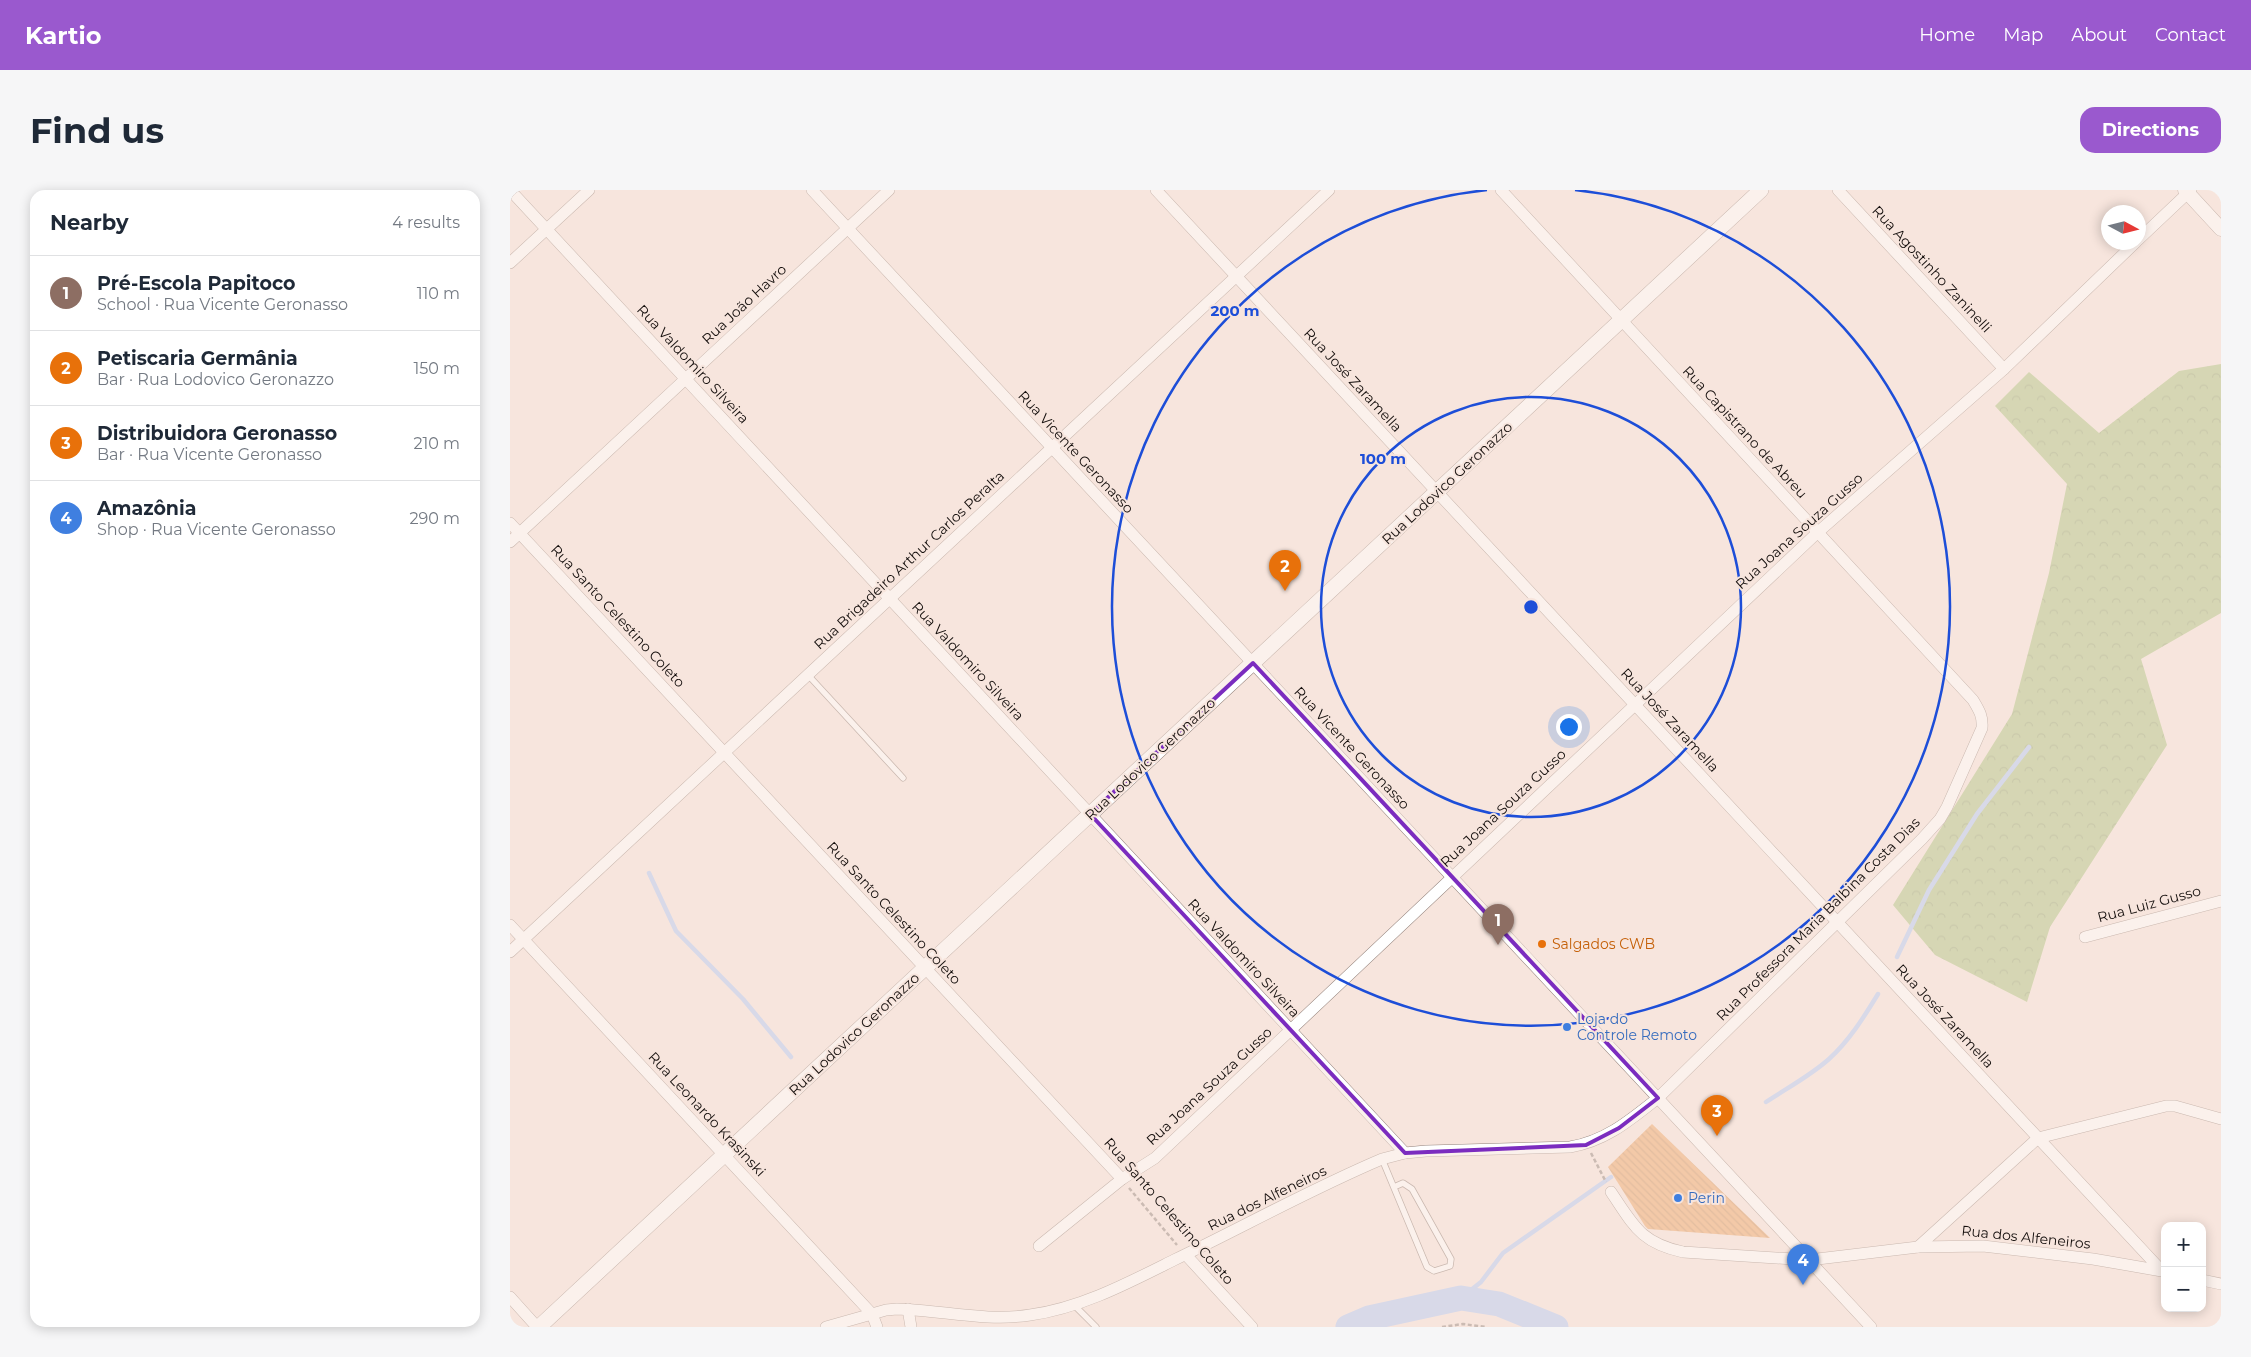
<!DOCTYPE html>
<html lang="en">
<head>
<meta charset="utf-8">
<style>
  body { margin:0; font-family:Montserrat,sans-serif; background:#f6f6f7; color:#1f2937 }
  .controls { position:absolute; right:15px; bottom:15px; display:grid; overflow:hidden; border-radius:10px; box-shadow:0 2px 12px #0003 }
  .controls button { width:45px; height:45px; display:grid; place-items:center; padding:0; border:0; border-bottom:1px solid #e0e1e3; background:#fff; color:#1f2937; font:25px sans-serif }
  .compass { position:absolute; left:1591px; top:15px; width:45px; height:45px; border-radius:50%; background:#fff; box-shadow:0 2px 12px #0003; rotate:97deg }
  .you { position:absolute; left:1058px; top:536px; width:18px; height:18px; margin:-12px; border:4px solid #fff; border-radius:50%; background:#1a73e8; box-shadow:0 0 0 8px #1a73e833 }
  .badge { display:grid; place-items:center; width:32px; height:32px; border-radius:50%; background:#9a59ce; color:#fff; font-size:16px; font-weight:700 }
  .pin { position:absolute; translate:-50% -41px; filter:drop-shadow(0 1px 2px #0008) }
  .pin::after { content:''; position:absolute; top:26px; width:18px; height:15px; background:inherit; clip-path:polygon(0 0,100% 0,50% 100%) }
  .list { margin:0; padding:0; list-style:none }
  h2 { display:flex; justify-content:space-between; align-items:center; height:65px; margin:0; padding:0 20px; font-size:21px }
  h2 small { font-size:16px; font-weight:400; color:#747a83 }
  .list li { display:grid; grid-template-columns:32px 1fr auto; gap:15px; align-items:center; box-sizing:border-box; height:75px; padding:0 20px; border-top:1px solid #e0e1e3 }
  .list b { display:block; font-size:19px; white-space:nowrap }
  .list p { margin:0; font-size:16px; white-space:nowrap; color:#747a83 }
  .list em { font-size:16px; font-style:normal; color:#747a83 }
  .map { position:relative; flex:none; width:1711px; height:1137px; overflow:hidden; border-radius:15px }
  header { display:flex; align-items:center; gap:30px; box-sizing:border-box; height:70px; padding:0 25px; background:#9a59ce; color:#fff }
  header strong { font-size:24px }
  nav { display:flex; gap:28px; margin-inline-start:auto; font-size:18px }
  .intro { display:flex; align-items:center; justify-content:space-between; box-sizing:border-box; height:120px; padding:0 30px }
  h1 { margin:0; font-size:35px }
  .button { padding:12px 22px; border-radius:15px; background:#9a59ce; color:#fff; font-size:18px; font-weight:700 }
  main { display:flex; gap:30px; padding:0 30px }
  aside { flex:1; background:#fff; border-radius:15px; box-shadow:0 2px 12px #0003 }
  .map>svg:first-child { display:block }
  .forest { fill:url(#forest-crowns) }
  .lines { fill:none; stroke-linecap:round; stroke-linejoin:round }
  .stream { stroke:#b1caf7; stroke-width:4.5 }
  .river { stroke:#b1caf7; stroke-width:25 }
  .building { fill:url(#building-back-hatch) }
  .service-casing { stroke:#93827b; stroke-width:7 }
  .minor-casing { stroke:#93827b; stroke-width:12 }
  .tertiary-casing { stroke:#93827b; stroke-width:15 }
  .secondary-casing { stroke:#93827b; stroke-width:16 }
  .path { stroke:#948781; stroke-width:2.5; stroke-dasharray:4 2.5; stroke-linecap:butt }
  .service { stroke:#fff; stroke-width:5.5 }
  .minor { stroke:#fff; stroke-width:11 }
  .tertiary { stroke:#fff; stroke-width:14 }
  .secondary { stroke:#fff; stroke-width:15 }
  .marked { fill:none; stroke:#7b2cbf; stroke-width:4; stroke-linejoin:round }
  .ring { fill:none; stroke:#1d4ed8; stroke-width:2.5 }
  .food-dot { fill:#e8710a; stroke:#f7e5dd; stroke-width:2 }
  .shop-dot { fill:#3f7fe0; stroke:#f7e5dd; stroke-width:2 }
  .labels { text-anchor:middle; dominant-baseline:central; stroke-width:4; stroke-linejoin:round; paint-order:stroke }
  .street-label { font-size:14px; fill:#150f0d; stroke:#f7e5dd }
  .food-label { font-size:14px; fill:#c56008; stroke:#f7e5dd; text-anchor:start }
  .shop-label { font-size:14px; fill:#366cbe; stroke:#f7e5dd; text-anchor:start }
  .centre { fill:#1d4ed8; stroke:#f7e5dd; stroke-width:2.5 }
  .ring-label { font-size:15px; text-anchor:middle; font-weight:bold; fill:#1d4ed8; stroke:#f7e5dd; stroke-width:4; stroke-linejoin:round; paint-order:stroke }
</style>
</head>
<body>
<header>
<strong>Kartio</strong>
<nav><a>Home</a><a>Map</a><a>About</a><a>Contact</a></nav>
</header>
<div class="intro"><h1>Find us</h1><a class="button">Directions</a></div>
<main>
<aside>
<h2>Nearby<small>4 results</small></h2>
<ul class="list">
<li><span class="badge" style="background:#8d6e63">1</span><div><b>Pré-Escola Papitoco</b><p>School · Rua Vicente Geronasso</p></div><em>110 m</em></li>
<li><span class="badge" style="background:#e8710a">2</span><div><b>Petiscaria Germânia</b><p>Bar · Rua Lodovico Geronazzo</p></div><em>150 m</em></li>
<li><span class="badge" style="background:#e8710a">3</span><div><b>Distribuidora Geronasso</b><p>Bar · Rua Vicente Geronasso</p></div><em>210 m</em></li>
<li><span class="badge" style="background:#3f7fe0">4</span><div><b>Amazônia</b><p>Shop · Rua Vicente Geronasso</p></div><em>290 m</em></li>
</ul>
</aside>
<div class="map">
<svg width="1711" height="1137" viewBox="0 0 1711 1137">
  <defs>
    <pattern id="forest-crowns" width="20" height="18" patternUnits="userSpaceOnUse" patternTransform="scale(1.25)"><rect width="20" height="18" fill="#adc483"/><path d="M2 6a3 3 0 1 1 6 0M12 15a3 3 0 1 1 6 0" fill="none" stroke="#94a770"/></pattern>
    <pattern id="building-back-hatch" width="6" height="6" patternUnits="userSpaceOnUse" patternTransform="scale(1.25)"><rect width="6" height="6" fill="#eda668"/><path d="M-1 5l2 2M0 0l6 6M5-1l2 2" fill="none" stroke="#ca8e59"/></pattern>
  </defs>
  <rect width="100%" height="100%" fill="#f7e5dd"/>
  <polygon class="forest" points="1711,174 1711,423 1631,469 1657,555 1540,737 1517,812 1425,765 1383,715 1502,524 1539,383 1557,294 1485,216 1519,182 1589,243 1669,181"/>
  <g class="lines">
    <g class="stream">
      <polyline points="139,683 166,741 233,809 281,867"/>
      <polyline points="1387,767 1419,700 1467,624 1519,557"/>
      <path d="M1256,912C1277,898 1300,886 1319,869C1339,851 1354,827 1368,804"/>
      <polyline points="951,1108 971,1092 993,1063 1101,987"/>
    </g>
    <polyline class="river" points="838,1137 859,1128 951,1108 989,1114 1046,1137"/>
  </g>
  <polygon class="building" points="1142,934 1260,1048 1138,1039 1135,1036 1098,977"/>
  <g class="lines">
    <g class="service-casing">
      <g id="service">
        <polyline points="298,485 393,588"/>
        <polyline points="872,969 917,1077 924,1081 940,1076 941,1069 902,999 893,993 884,997"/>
        <polyline points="564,1115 586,1137"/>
      </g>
    </g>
    <g class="minor-casing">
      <g id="minor">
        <polyline points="0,0 895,963"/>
        <polyline points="302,0 1361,1137"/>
        <polyline points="646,0 1651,1080"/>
        <polyline points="1328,0 1494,179"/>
        <polyline points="1628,50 1681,0"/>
        <polyline points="0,73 79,0"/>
        <polyline points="0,333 612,989"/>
        <polyline points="0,352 379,0"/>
        <polyline points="0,735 362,1124 367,1137"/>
        <polyline points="1575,747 1711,711"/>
        <polyline points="0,762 819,0"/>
        <path d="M1101,1002C1124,1036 1131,1053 1173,1062L1299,1070L1408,1057L1473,1056L1583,1069L1652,1081"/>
        <polyline points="529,1056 612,989 645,968 1307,343 1494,179 1626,52"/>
        <polyline points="1408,1057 1528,948 1656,916 1665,916 1711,929"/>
        <polyline points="676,1065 742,1137"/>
        <polyline points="1692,1090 1711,1094"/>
        <polyline points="0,1107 27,1137"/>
        <polyline points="398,1119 401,1137"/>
        <path d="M316,1137L376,1120L387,1119C431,1120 476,1132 520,1125C571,1118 618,1093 664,1070C733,1037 801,999 872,969L895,963L916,961L1060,957C1096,951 1120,930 1148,908L1412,649L1430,629L1437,617L1472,538C1473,526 1469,520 1463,510L991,0"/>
      </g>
    </g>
    <g class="tertiary-casing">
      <polyline id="tertiary" points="1675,0 1711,39"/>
    </g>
    <g class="secondary-casing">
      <polyline id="secondary" points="29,1137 1251,0"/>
    </g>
    <g class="path">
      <polyline points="1081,963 1096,992"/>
      <polyline points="619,998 667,1055"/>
      <polyline points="932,1137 953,1134 976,1137"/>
    </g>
    <use href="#service" class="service"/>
    <use href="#minor" class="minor"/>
    <use href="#tertiary" class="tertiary"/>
    <use href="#secondary" class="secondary"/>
  </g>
  <path d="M0 0H1711V1137H0ZM743,473L1148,908L1109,938L1076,955L895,963L580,624Z" fill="#f7e5dd" fill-opacity=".55" fill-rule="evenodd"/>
  <path class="marked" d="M743,473L1148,908L1109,938L1076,955L895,963L580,624Z"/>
  <g class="ring">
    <circle cx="1021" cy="417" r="210"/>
    <path d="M1065 0A419 419 0 1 1 977 0"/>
  </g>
  <circle class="food-dot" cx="1032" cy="754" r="5"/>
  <g class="shop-dot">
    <circle cx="1057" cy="837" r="5"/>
    <circle cx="1168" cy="1008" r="5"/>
  </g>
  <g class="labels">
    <g class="street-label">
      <text transform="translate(1422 79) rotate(47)">Rua Agostinho Zaninelli</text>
      <text transform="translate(234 114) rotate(-43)">Rua João Havro</text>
      <text transform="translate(183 174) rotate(47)">Rua Valdomiro Silveira</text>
      <text transform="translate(843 190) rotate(47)">Rua José Zaramella</text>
      <text transform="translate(1235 242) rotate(47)">Rua Capistrano de Abreu</text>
      <text transform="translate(566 262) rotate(47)">Rua Vicente Geronasso</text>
      <text transform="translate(937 293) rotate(-43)">Rua Lodovico Geronazzo</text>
      <text transform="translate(1289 341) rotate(-42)">Rua Joana Souza Gusso</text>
      <text transform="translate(399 370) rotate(-43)">Rua Brigadeiro Arthur Carlos Peralta</text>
      <text transform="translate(108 426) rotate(47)">Rua Santo Celestino Coleto</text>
      <text transform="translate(458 471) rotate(47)">Rua Valdomiro Silveira</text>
      <text transform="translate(1160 530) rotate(47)">Rua José Zaramella</text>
      <text transform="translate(842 558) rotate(47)">Rua Vicente Geronasso</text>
      <text transform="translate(640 569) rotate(-43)">Rua Lodovico Geronazzo</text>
      <text transform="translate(993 618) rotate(-43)">Rua Joana Souza Gusso</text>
      <text transform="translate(1639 714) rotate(-15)">Rua Luiz Gusso</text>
      <text transform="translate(384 723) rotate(47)">Rua Santo Celestino Coleto</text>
      <text transform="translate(1308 729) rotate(-45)">Rua Professora Maria Balbina Costa Dias</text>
      <text transform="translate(734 768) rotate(47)">Rua Valdomiro Silveira</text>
      <text transform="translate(1435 826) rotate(47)">Rua José Zaramella</text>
      <text transform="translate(344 844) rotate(-43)">Rua Lodovico Geronazzo</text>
      <text transform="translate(699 896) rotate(-43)">Rua Joana Souza Gusso</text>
      <text transform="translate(197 924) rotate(47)">Rua Leonardo Krasinski</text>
      <text transform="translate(757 1008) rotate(-26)">Rua dos Alfeneiros</text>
      <text transform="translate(659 1021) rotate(49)">Rua Santo Celestino Coleto</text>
      <text transform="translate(1516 1047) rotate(6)">Rua dos Alfeneiros</text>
    </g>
    <g class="food-label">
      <text x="1042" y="754">Salgados CWB</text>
    </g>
    <g class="shop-label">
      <text x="1067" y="829">Loja do<tspan x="1067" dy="16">Controle Remoto</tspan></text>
      <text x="1178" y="1008">Perin</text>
    </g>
  </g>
  <circle cx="1021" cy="417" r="8" class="centre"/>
  <g class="ring-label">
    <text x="725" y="126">200 m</text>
    <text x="873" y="274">100 m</text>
  </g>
</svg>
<div class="controls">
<button>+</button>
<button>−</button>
</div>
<svg class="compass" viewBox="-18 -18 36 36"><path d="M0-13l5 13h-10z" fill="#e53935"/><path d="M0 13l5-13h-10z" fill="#747a83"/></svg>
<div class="you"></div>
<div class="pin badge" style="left:988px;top:755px;background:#8d6e63">1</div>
<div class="pin badge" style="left:775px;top:401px;background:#e8710a">2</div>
<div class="pin badge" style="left:1207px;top:946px;background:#e8710a">3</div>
<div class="pin badge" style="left:1293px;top:1095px;background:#3f7fe0">4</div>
</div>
</main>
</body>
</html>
